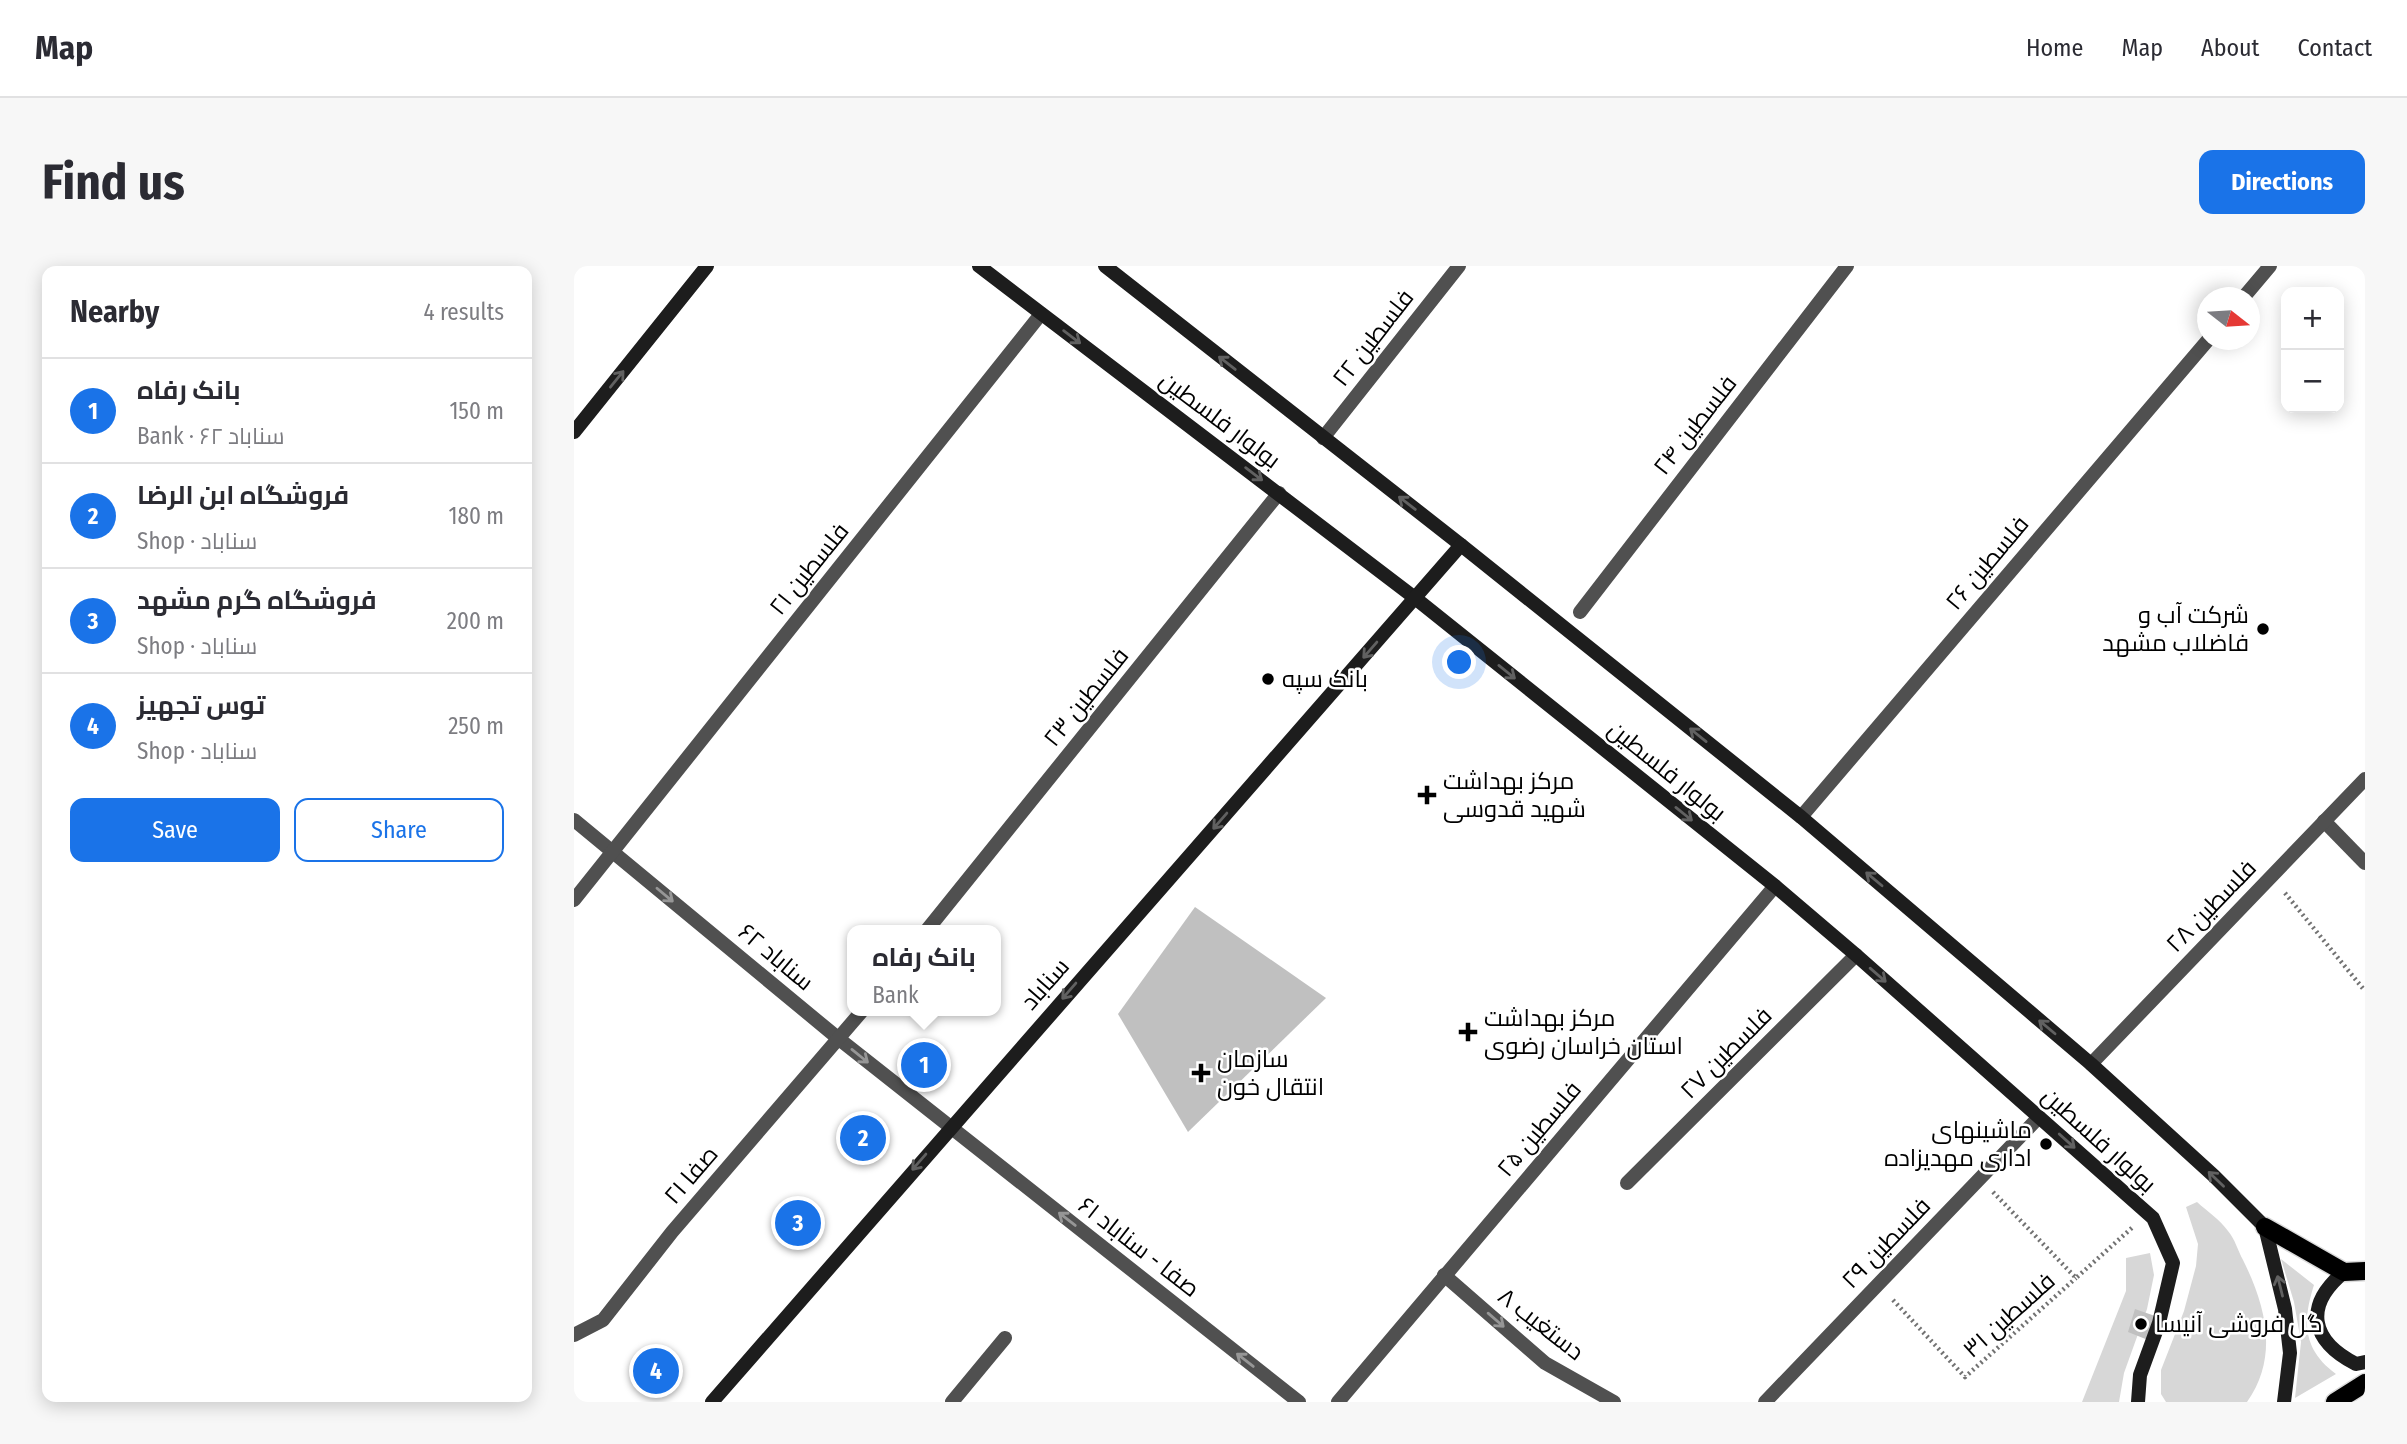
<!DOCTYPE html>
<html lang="en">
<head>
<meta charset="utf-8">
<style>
  body { margin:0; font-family:"Fira Sans Condensed",Cairo,sans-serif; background:#f7f7f7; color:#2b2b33 }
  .controls { position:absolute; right:21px; top:21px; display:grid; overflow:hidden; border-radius:14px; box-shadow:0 4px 18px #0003 }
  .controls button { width:63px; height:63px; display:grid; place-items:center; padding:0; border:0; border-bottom:2px solid #e1e1e2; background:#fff; color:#2b2b33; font:35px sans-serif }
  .compass { position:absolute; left:1623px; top:21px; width:63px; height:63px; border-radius:50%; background:#fff; box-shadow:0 4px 18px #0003; rotate:107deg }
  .you { position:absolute; left:886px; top:397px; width:24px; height:24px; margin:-18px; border:5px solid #fff; border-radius:50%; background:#1a73e8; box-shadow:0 0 0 10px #1a73e833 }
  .badge { display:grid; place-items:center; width:46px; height:46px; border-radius:50%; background:#1a73e8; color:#fff; font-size:23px; font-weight:700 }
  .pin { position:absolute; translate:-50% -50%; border:4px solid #fff; box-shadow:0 2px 7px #0006 }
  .popup { position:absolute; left:273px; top:659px; width:154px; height:91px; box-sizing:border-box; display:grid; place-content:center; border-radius:14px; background:#fff; filter:drop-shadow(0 2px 5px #0005); font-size:23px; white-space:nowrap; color:#7c7c81 }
  .popup b { font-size:26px; color:#2b2b33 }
  .popup::after { content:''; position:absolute; left:50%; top:100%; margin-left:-14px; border:14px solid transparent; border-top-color:#fff }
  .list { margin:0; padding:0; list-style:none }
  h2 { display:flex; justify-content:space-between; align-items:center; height:91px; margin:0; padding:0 28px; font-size:30px }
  h2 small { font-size:23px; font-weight:400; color:#7c7c81 }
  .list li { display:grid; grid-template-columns:46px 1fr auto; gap:21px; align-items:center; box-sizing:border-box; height:105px; padding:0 28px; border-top:2px solid #e1e1e2 }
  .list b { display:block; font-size:26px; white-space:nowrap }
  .list p { margin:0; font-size:23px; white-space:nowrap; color:#7c7c81 }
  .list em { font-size:23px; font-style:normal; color:#7c7c81 }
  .actions { display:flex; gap:14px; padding:21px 28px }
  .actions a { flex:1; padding:16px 0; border:2px solid #1a73e8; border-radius:14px; text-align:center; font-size:24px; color:#1a73e8 }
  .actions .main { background:#1a73e8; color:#fff }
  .map { position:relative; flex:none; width:1791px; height:1136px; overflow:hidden; border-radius:14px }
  header { display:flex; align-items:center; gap:42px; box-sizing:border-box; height:98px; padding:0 35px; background:#fff; border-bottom:2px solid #e1e1e2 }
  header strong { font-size:33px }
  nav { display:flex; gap:38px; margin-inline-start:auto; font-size:24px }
  .intro { display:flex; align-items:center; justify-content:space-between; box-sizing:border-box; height:168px; padding:0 42px }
  h1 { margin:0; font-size:49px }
  .button { padding:18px 32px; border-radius:14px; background:#1a73e8; color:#fff; font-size:24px; font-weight:700 }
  main { display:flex; gap:42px; padding:0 42px }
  aside { flex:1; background:#fff; border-radius:14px; box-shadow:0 4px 18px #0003 }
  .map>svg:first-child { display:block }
  .green { fill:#d7d7d7 }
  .building { fill:#c0c0c0 }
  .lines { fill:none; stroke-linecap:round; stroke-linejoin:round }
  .primary-casing { stroke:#dbdbdb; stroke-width:21 }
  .path { stroke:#727272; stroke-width:4.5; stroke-dasharray:2 3.5; stroke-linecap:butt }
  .street { stroke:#505050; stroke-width:14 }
  .secondary { stroke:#1d1d1d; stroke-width:14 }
  .primary { stroke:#000; stroke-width:18 }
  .oneway { stroke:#616161 }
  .oneway2 { stroke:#969696 }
  .poi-dot { fill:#000; stroke:#fff; stroke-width:2.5 }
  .labels { text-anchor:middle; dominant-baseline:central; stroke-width:5; stroke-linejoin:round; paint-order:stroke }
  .street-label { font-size:24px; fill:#000; stroke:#fff }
  .poi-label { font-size:24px; fill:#000; stroke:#fff; text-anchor:start }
</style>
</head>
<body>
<header>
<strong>Map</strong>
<nav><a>Home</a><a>Map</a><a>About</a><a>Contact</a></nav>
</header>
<div class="intro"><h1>Find us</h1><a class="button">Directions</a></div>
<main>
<aside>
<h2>Nearby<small>4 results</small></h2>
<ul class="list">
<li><span class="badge">1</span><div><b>بانک رفاه</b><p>Bank · سناباد ۶۲</p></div><em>150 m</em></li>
<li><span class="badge">2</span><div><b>فروشگاه ابن الرضا</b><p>Shop · سناباد</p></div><em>180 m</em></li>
<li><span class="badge">3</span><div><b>فروشگاه گرم مشهد</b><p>Shop · سناباد</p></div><em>200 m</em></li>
<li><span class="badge">4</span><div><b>توس تجهیز</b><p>Shop · سناباد</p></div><em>250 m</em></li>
</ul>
<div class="actions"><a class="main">Save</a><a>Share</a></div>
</aside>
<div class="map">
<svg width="1791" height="1136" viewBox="0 0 1791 1136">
  <rect width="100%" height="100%" fill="#fff"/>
  <g class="green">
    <path d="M1623,936C1633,945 1646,954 1654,965C1661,973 1664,985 1669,994C1692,1040 1705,1091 1673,1136H1592L1587,1128V1104L1610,1045L1622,1000L1624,978L1612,941Z"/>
    <polygon points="1576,987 1580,1009 1573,1043 1550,1107 1545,1136 1508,1136 1552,1025 1552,992"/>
    <path d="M1707,993L1740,1019C1728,1056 1729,1084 1762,1108L1721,1132L1727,1076L1720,1036Z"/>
  </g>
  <g class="building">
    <polygon points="621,641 752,732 614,866 544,748"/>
    <polygon points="1561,1043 1581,1050 1574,1074 1554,1066"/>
  </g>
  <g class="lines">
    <g class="primary-casing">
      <g id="primary">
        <polyline points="1691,961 1770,1006 1791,1005"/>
        <polyline points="1761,1136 1791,1117"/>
      </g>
    </g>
    <g class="path">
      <polyline points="1711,627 1791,725"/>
      <polyline points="1419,926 1502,1012 1560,960"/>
      <polyline points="1319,1034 1391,1111 1502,1012"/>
    </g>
    <g class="street">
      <polyline points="1669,32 1696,0"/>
      <polyline points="749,172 885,0"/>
      <polyline points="1006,346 1273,0"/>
      <polyline points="1227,551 1634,74"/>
      <polyline points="0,554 265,773 725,1136"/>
      <polyline points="1750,555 1791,597"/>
      <polyline points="0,634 467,48"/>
      <polyline points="353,664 705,227"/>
      <polyline points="1517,798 1791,513"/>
      <polyline points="1053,917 1282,689"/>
      <polyline points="870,1009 971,1097 1040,1136"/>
      <polyline points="0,1069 29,1054 98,966 288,745"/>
      <polyline points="378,1136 431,1072"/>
      <polyline points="764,1136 1201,620"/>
      <polyline points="1191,1136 1465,851"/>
    </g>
    <g class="secondary">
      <polyline points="405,0 841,332 1201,620 1282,689 1579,952 1599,997 1585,1057 1566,1109 1564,1136"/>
      <polyline points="531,0 887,279 1227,551 1517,798 1640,910 1691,961 1711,1043 1716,1087 1710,1136"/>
      <polyline points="0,166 133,0"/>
      <path d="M1770,1006C1729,1040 1737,1075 1782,1098L1791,1096"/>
      <polyline points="138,1136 887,279"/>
    </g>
    <use href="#primary" class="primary"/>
  </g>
  <defs><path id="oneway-shaft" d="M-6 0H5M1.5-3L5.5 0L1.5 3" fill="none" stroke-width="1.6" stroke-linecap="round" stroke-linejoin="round" transform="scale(1.75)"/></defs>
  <g class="oneway">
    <use href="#oneway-shaft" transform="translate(498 71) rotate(37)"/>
    <use href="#oneway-shaft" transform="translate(653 97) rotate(-142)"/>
    <use href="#oneway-shaft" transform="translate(43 113) rotate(-51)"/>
    <use href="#oneway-shaft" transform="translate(680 208) rotate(37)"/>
    <use href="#oneway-shaft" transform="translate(833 237) rotate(-142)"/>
    <use href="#oneway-shaft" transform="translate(796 384) rotate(131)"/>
    <use href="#oneway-shaft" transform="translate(933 406) rotate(39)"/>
    <use href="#oneway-shaft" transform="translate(1124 469) rotate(-141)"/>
    <use href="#oneway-shaft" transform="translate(1110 548) rotate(39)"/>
    <use href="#oneway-shaft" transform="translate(646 555) rotate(131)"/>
    <use href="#oneway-shaft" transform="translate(1300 613) rotate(-140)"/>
    <use href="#oneway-shaft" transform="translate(1304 709) rotate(41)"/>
    <use href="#oneway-shaft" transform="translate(495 725) rotate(131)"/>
    <use href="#oneway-shaft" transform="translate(1473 761) rotate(-140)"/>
    <use href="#oneway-shaft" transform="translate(1493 875) rotate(42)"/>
    <use href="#oneway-shaft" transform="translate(345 896) rotate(131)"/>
    <use href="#oneway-shaft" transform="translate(1642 913) rotate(-136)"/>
    <use href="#oneway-shaft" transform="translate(1706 1020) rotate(-104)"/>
  </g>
  <g class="oneway2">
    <use href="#oneway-shaft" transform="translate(91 629) rotate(40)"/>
    <use href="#oneway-shaft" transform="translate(286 790) rotate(39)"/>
    <use href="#oneway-shaft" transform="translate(493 953) rotate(-142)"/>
    <use href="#oneway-shaft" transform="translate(922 1054) rotate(41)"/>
    <use href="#oneway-shaft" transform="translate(671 1094) rotate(-142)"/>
  </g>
  <g class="poi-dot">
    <circle cx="1689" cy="363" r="7"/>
    <circle cx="694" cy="413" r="7"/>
    <path d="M849.5 518.5h7v7h7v7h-7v7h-7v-7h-7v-7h7z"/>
    <path d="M890.5 755.5h7v7h7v7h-7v7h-7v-7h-7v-7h7z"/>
    <path d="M623.5 796.5h7v7h7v7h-7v7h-7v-7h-7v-7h7z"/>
    <circle cx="1472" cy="878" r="7"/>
    <circle cx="1567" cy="1058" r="7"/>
  </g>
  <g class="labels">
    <g class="street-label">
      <text transform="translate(799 72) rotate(-52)">فلسطین ۲۲</text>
      <text transform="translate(646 154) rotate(37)">بولوار فلسطین</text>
      <text transform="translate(1121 159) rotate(-52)">فلسطین ۲۴</text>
      <text transform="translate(1413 297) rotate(-50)">فلسطین ۲۶</text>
      <text transform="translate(235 303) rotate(-51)">فلسطین ۲۱</text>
      <text transform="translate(512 431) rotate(-51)">فلسطین ۲۳</text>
      <text transform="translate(1093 505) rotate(39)">بولوار فلسطین</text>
      <text transform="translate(1637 640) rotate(-46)">فلسطین ۲۸</text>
      <text transform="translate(202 691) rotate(40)">سناباد ۶۲</text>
      <text transform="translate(471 718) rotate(-49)">سناباد</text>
      <text transform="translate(1152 787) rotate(-45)">فلسطین ۲۷</text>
      <text transform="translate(965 863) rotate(-50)">فلسطین ۲۵</text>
      <text transform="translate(1525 874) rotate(42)">بولوار فلسطین</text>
      <text transform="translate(117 909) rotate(-49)">صفا ۲۱</text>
      <text transform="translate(1312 977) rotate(-46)">فلسطین ۲۹</text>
      <text transform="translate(565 981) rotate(38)">صفا - سناباد ۶۱</text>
      <text transform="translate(1435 1049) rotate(-42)">فلسطین ۳۱</text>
      <text transform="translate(967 1058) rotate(38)">دستغیب ۸</text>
    </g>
    <g class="poi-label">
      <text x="1675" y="349" text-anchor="end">شرکت آب و<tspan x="1675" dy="28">فاضلاب مشهد</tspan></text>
      <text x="708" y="413">بانک سپه</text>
      <text x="869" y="515">مرکز بهداشت<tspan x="869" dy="28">شهید قدوسی</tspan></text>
      <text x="910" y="752">مرکز بهداشت<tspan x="910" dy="28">استان خراسان رضوی</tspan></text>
      <text x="643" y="793">سازمان<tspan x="643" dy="28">انتقال خون</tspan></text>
      <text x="1458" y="864" text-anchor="end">ماشینهای<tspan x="1458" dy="28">اداری مهدیزاده</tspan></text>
      <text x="1581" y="1058">گل فروشی آنیسا</text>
    </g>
  </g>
</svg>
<div class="controls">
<button>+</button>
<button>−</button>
</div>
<svg class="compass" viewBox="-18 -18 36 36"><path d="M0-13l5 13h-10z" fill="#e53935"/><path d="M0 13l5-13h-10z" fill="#7c7c81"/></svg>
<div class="you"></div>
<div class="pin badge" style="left:350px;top:799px">1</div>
<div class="popup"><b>بانک رفاه</b>Bank</div>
<div class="pin badge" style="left:289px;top:872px">2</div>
<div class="pin badge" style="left:224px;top:957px">3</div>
<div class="pin badge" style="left:82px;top:1105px">4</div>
</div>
</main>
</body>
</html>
